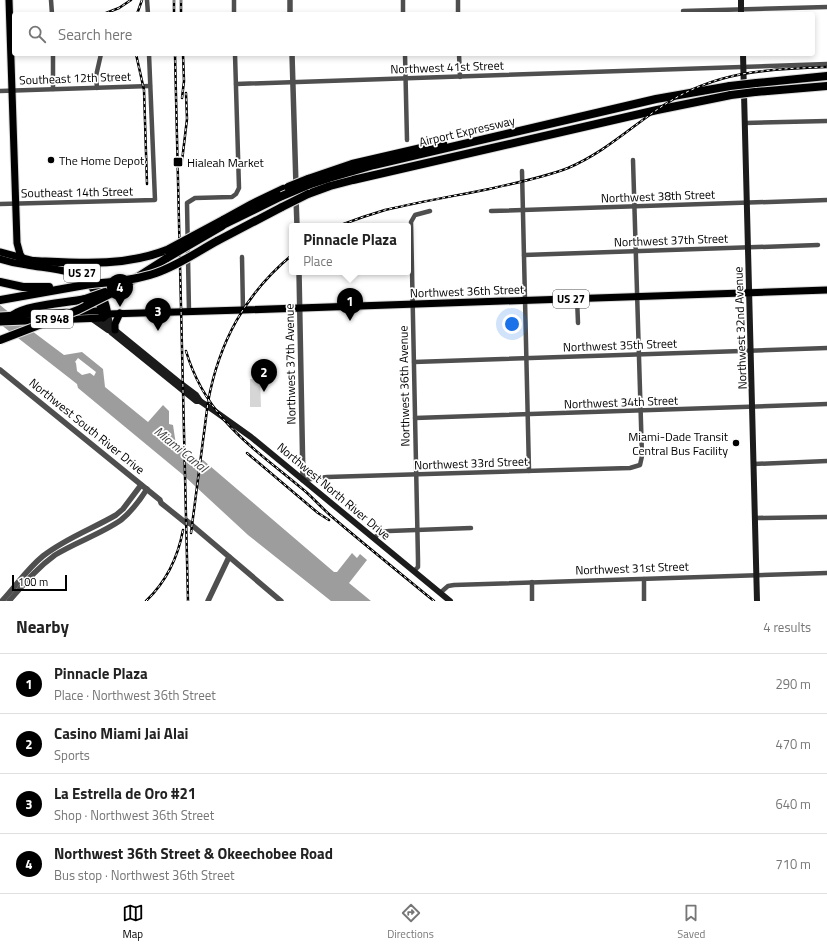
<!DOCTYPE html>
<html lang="en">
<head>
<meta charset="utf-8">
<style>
  body { margin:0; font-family:"Titillium Web",sans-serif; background:#f6f6f6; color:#222 }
  .scale { position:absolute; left:12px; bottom:10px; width:55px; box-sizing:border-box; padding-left:4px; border:2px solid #000; border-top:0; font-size:11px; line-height:14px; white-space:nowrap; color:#000; -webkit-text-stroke:3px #fff; paint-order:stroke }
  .you { position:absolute; left:512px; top:324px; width:14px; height:14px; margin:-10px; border:3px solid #fff; border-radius:50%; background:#1a73e8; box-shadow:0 0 0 6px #1a73e833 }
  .badge { display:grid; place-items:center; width:26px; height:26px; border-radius:50%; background:#000; color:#fff; font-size:13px; font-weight:700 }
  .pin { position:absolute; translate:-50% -33px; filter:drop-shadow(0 1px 2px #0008) }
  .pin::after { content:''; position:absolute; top:21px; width:14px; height:12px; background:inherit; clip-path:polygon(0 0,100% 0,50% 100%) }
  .popup { position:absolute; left:289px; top:223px; width:122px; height:52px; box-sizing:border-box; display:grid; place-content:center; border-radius:4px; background:#fff; filter:drop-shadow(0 1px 3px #0005); font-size:13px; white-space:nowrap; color:#767676 }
  .popup b { font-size:15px; color:#222 }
  .popup::after { content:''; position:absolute; left:50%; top:100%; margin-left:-8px; border:8px solid transparent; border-top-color:#fff }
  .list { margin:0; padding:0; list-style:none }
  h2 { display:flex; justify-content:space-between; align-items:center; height:52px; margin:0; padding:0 16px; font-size:17px }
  h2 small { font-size:13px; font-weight:400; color:#767676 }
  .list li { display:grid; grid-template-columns:26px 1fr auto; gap:12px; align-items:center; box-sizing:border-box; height:60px; padding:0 16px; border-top:1px solid #e0e0e0 }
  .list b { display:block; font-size:15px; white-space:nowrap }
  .list p { margin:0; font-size:13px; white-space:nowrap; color:#767676 }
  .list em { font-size:13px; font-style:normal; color:#767676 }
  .icon { flex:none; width:22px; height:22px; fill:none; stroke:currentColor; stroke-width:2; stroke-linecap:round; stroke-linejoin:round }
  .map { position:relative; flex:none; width:827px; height:601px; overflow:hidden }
  .search { position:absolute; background:#fff; box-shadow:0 2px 6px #0003; left:12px; right:12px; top:12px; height:44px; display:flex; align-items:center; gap:10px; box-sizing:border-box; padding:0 14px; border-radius:4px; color:#767676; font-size:15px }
  .sheet { height:292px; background:#fff }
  nav { display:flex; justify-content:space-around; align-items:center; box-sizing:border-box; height:56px; border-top:1px solid #e0e0e0; background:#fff; font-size:11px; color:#767676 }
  nav a { display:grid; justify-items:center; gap:2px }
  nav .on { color:#000 }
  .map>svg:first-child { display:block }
  .green { fill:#d6d6d6 }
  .water { fill:#9d9d9d; fill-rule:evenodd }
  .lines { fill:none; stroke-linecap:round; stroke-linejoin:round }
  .primary-casing { stroke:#dbdbdb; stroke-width:9 }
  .trunk-casing { stroke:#dbdbdb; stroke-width:9 }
  .motorway-casing { stroke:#dbdbdb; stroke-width:10 }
  .minor { stroke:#4f4f4f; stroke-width:4.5 }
  .tertiary { stroke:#4f4f4f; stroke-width:5.5 }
  .secondary { stroke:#1c1c1c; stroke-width:6 }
  .primary { stroke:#000; stroke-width:7 }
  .trunk { stroke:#000; stroke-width:7 }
  .motorway { stroke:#000; stroke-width:8 }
  .rail-casing { stroke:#000; stroke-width:2.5 }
  .rail { stroke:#fff; stroke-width:1; stroke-dasharray:3; stroke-linecap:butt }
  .motorway-bridge-casing { stroke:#dbdbdb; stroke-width:10; stroke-linecap:butt }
  .motorway-bridge { stroke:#000; stroke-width:8 }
  .poi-dot { fill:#000; stroke:#fff; stroke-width:1.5 }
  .labels { text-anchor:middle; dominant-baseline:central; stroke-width:3.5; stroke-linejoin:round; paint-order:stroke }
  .shield { fill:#fff; stroke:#4c4c4c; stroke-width:1 }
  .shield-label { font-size:11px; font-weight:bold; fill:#000 }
  .street-label { font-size:12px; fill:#000; stroke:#fff }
  .poi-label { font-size:12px; fill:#000; stroke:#fff; text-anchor:start }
  .water-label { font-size:13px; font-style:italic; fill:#3e3e3e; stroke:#fff }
</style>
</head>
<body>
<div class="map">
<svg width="827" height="601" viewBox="0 0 827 601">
  <rect width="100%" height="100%" fill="#fff"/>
  <polygon class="green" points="250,379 260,379 261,407 250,407"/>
  <path class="water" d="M0,305L28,328L64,355L82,352L103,369L105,387L148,422L163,405L169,411V424L173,425L176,445L192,460H203L334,572H337L352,553L357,558L360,554L367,560L349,583L371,601H331L248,535L182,474L78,388L77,384L0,324ZM78,358L96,372L94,376L90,373L82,375L77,371L76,363L75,362Z"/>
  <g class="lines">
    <g class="primary-casing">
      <g id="primary">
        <polyline points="9,0 17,243 20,254 23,259"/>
        <polyline points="0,316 89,311 101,311 106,313"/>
        <polyline points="0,322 103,318"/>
      </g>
    </g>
    <g class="trunk-casing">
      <g id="trunk">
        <polyline points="0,252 38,262"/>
        <path d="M0,259C9,262 18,264 27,265C47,269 77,268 91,286C98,295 100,306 103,318L108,314L243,310L827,290"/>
        <path d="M77,271C98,278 104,294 108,314"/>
        <polyline points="115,330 115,324 120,313"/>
      </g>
    </g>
    <g class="motorway-casing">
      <g id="motorway">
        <polyline points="756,83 827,76"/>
        <polyline points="755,92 827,86"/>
        <polyline points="308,179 352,164 443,143"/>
        <polyline points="308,185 329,178 374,165 656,99 730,86"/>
        <polyline points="308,194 330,186 353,180 657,110 731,95"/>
        <polyline points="223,220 252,204 283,189"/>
        <polyline points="223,225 282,196"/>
        <polyline points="217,241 282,207"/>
        <path d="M33,261C79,263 123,267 167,250"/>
        <polyline points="0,282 23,287 49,287"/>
        <polyline points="114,292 167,258"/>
        <polyline points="0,300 85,285"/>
        <path d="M13,315C27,305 66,303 85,299"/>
      </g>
    </g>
    <g class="minor">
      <polyline points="51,0 52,14"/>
      <polyline points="147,0 148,14"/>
      <polyline points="234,0 234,14"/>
      <polyline points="403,0 403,14"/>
      <polyline points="458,0 458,14"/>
      <polyline points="683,11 827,7"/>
      <polyline points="53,54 53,89"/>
      <polyline points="405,54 407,140"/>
      <polyline points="459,54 460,77"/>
      <polyline points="236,84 827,64"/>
      <polyline points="97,88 96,76 101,54"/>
      <polyline points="0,91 150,86"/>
      <polyline points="745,123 827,121"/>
      <polyline points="522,171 529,471"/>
      <polyline points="0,204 155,200 149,54"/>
      <polyline points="491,211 827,200"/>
      <polyline points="524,255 818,245"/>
      <polyline points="242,257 243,310"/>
      <polyline points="577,298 578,323"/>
      <polyline points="189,312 187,203 195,198 232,197 236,194 239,188 235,54"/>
      <polyline points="414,362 827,348"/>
      <polyline points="415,418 827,404"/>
      <polyline points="754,464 827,461"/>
      <polyline points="303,480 327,477 630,468 640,465 642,456 633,160"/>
      <polyline points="755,518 827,517"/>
      <polyline points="374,538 381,532 389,531 471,528"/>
      <polyline points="414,571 418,567 418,560 411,222 415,215 430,211"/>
      <polyline points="644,579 644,601"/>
      <polyline points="532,582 532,601"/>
      <polyline points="440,593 448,586 454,585 827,573"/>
    </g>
    <g class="tertiary">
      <polyline points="290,0 290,14"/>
      <polyline points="292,54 296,186"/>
      <polyline points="296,198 297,226"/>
      <polyline points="299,272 303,480"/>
      <polyline points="0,370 160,500 161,503 186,523 189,523"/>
      <polyline points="187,521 281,601"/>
      <path d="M2,601C16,586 27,569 43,556C66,538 92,529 116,515L123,509L141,485"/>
      <path d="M9,601C24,584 37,568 55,555C76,542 101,534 121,520C131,512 140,500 147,489"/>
      <polyline points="208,601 229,557"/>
    </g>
    <g class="secondary">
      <polyline points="741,0 741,14"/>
      <polyline points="743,54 757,601"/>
      <polyline points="108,314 110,324 115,330 180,383 196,395 200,401"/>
      <polyline points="91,318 108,330"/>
      <polyline points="103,318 107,327 112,333 196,401 200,401 216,412 251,437 450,601"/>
    </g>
    <use href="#primary" class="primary"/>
    <use href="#trunk" class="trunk"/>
    <use href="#motorway" class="motorway"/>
    <g class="rail-casing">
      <g id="rail">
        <polyline points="174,0 174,14"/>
        <polyline points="181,0 181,14"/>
        <polyline points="106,13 119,8 131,0"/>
        <polyline points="137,14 142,0"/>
        <polyline points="136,54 144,90 147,184"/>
        <polyline points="175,54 188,601"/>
        <polyline points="182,98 184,81 183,54"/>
        <polyline points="182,161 187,119 186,93"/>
        <path d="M338,226L363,217L385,210C419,202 454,196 489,189C515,183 542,178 568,168C604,153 632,126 664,105C716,71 767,69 827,67"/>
        <path d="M186,351C206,419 254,448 305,491C314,499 322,508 331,516C365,545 400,573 434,601"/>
        <polyline points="247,453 318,513 329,520"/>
        <path d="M191,533L208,402C219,342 245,294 292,255"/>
        <path d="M146,601C166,582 178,557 183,530"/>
      </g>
    </g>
    <use href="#rail" class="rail"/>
    <g class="motorway-bridge-casing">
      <g id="motorway-bridge">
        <polyline points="730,86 756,83"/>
        <polyline points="731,95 755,92"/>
        <polyline points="288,187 308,179"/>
        <polyline points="282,196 308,185"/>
        <polyline points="282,207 308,194"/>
        <polyline points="167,250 223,220"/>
        <polyline points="167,258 222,226"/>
        <path d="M85,285C108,282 133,281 156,273C177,266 197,252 217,241"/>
        <polyline points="85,299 105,292"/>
        <polyline points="0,340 78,310 114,292"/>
      </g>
    </g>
    <use href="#motorway-bridge" class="motorway-bridge"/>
  </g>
  <g class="poi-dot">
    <circle cx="51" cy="160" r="4"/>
    <rect x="173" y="157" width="10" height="10" rx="2"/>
    <circle cx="736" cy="443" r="4"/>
  </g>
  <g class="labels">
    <g class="shield">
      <rect x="64" y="264" width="36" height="18" rx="3"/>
      <rect x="553" y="290" width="36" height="18" rx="3"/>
      <rect x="31" y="310" width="42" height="18" rx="3"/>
    </g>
    <g class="shield-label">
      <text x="82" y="273">US 27</text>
      <text x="571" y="299">US 27</text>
      <text x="52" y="319">SR 948</text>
    </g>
    <g class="street-label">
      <text transform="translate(447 67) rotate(-2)">Northwest 41st Street</text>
      <text transform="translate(75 78) rotate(-2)">Southeast 12th Street</text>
      <text transform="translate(467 131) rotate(-13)">Airport Expressway</text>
      <text transform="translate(77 192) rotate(-1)">Southeast 14th Street</text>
      <text transform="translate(658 196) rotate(-2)">Northwest 38th Street</text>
      <text transform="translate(671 240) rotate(-2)">Northwest 37th Street</text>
      <text transform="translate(467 291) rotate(-2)">Northwest 36th Street</text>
      <text transform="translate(740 328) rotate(-92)">Northwest 32nd Avenue</text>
      <text transform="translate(620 345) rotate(-2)">Northwest 35th Street</text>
      <text transform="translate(290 364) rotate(-91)">Northwest 37th Avenue</text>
      <text transform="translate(404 386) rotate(-91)">Northwest 36th Avenue</text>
      <text transform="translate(621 402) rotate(-2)">Northwest 34th Street</text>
      <text transform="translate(87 426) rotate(39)">Northwest South River Drive</text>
      <text transform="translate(471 463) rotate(-2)">Northwest 33rd Street</text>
      <text transform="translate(334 491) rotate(40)">Northwest North River Drive</text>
      <text transform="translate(632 568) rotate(-2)">Northwest 31st Street</text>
    </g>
    <g class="poi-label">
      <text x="59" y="160">The Home Depot</text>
      <text x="187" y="162">Hialeah Market</text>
      <text x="728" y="436" text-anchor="end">Miami-Dade Transit<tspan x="728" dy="14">Central Bus Facility</tspan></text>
    </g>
    <g class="water-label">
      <text transform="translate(181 449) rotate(39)">Miami Canal</text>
    </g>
  </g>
</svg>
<div class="scale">100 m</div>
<div class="you"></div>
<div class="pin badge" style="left:350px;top:321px">1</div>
<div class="popup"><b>Pinnacle Plaza</b>Place</div>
<div class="pin badge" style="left:264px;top:392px">2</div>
<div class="pin badge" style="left:158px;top:331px">3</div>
<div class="pin badge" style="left:120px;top:307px">4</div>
<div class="search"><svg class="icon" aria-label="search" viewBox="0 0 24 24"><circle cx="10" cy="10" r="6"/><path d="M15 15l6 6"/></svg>Search here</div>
</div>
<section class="sheet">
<h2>Nearby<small>4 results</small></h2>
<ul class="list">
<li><span class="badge">1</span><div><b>Pinnacle Plaza</b><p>Place · Northwest 36th Street</p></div><em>290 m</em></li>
<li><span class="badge">2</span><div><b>Casino Miami Jai Alai</b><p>Sports</p></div><em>470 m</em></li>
<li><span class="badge">3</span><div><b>La Estrella de Oro #21</b><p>Shop · Northwest 36th Street</p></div><em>640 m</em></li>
<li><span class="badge">4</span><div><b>Northwest 36th Street &amp; Okeechobee Road</b><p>Bus stop · Northwest 36th Street</p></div><em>710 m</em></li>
</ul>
</section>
<nav>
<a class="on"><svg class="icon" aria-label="map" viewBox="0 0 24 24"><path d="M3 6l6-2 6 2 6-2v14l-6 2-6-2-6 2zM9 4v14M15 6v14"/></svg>Map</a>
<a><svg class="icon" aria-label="directions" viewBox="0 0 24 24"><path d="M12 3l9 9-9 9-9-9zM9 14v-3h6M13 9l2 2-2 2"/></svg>Directions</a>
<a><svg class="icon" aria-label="saved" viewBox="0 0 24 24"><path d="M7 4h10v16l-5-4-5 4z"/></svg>Saved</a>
</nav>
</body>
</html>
